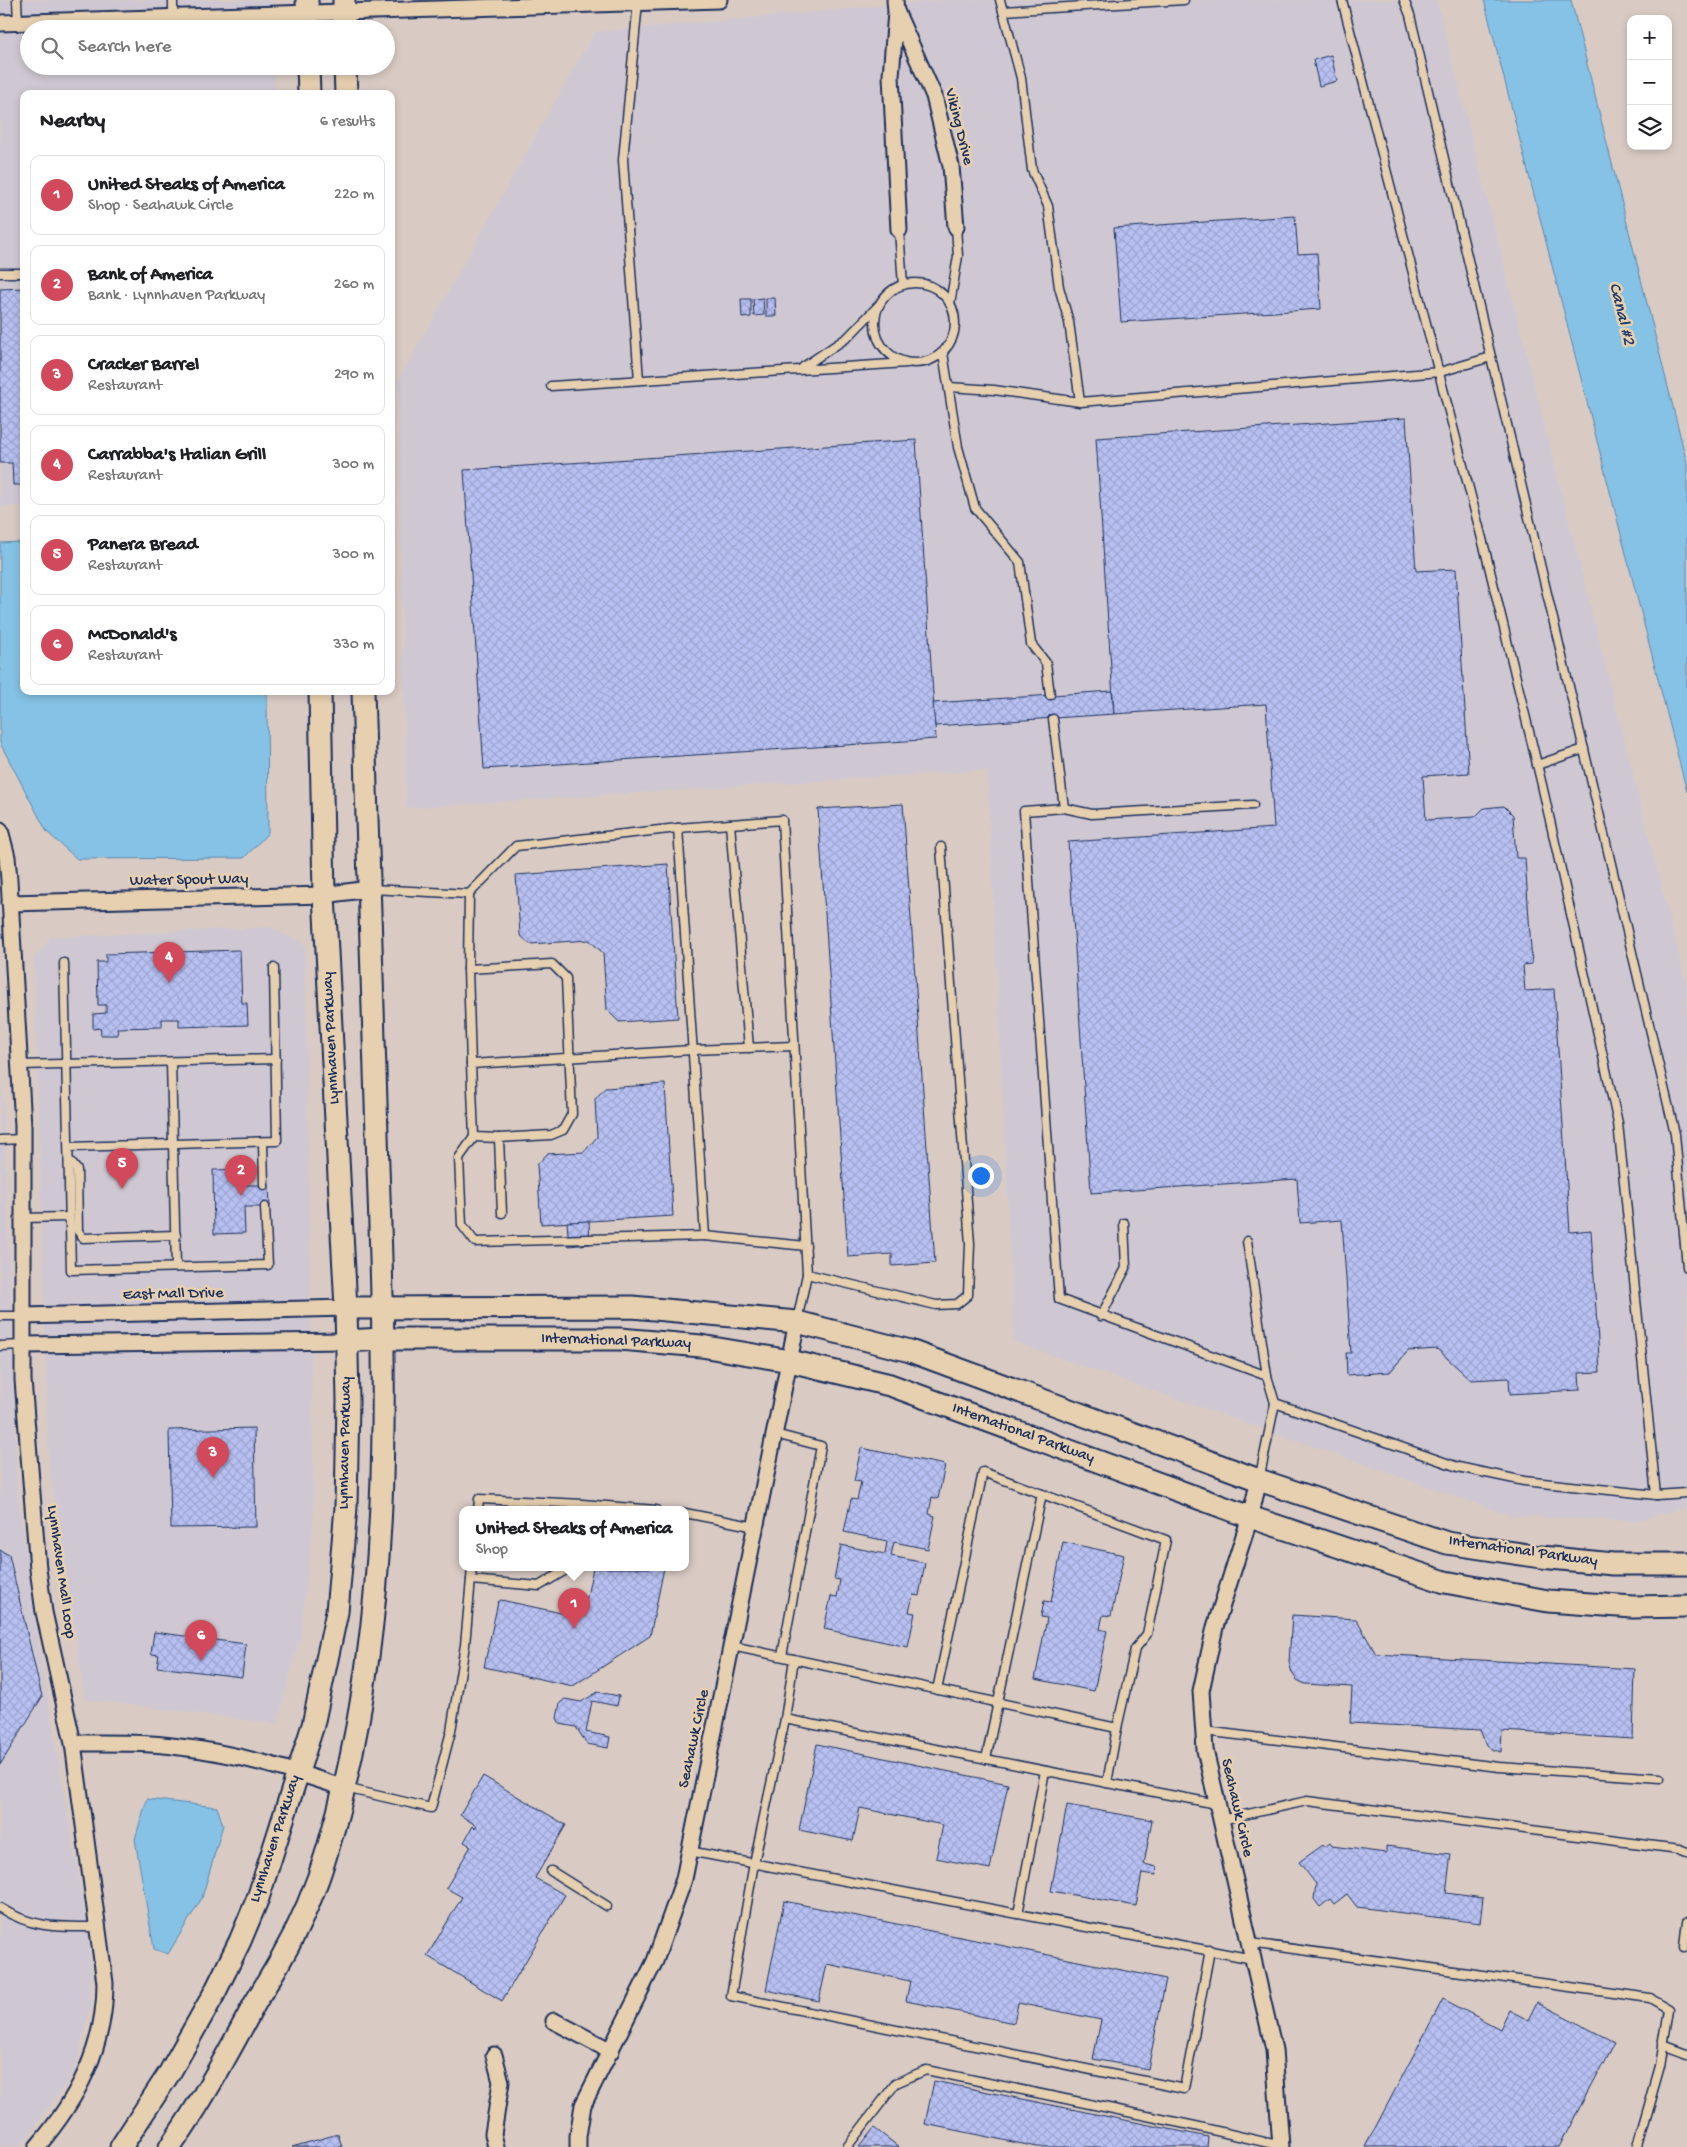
<!DOCTYPE html>
<html lang="en">
<head>
<meta charset="utf-8">
<style>
  body { margin:0; font-family:"Gochi Hand",sans-serif; background:#f2f2f2; color:#202124 }
  .controls { position:absolute; right:15px; top:15px; display:grid; overflow:hidden; border-radius:10px; box-shadow:0 2px 8px #0003 }
  .controls button { width:45px; height:45px; display:grid; place-items:center; padding:0; border:0; border-bottom:1px solid #e0e0e0; background:#fff; color:#202124; font:25px sans-serif }
  .you { position:absolute; left:980px; top:1175px; width:18px; height:18px; margin:-12px; border:4px solid #fff; border-radius:50%; background:#1a73e8; box-shadow:0 0 0 8px #1a73e833 }
  .badge { display:grid; place-items:center; width:32px; height:32px; border-radius:50%; background:#d1495b; color:#fff; font-size:16px; font-weight:700 }
  .pin { position:absolute; translate:-50% -41px; filter:drop-shadow(0 1px 2px #0008) }
  .pin::after { content:''; position:absolute; top:26px; width:18px; height:15px; background:inherit; clip-path:polygon(0 0,100% 0,50% 100%) }
  .popup { position:absolute; left:459px; top:1506px; width:230px; height:65px; box-sizing:border-box; display:grid; place-content:center; border-radius:10px; background:#fff; filter:drop-shadow(0 1px 4px #0005); font-size:16px; white-space:nowrap; color:#757577 }
  .popup b { font-size:19px; color:#202124 }
  .popup::after { content:''; position:absolute; left:50%; top:100%; margin-left:-10px; border:10px solid transparent; border-top-color:#fff }
  .list { margin:0; padding:0; list-style:none }
  h2 { display:flex; justify-content:space-between; align-items:center; height:65px; margin:0; padding:0 20px; font-size:21px }
  h2 small { font-size:16px; font-weight:400; color:#757577 }
  .list li { display:grid; grid-template-columns:32px 1fr auto; gap:15px; align-items:center; box-sizing:border-box; height:80px; margin:0 10px 10px; padding:0 10px; border:1px solid #e0e0e0; border-radius:10px }
  .list b { display:block; font-size:19px; white-space:nowrap }
  .list p { margin:0; font-size:16px; white-space:nowrap; color:#757577 }
  .list em { font-size:16px; font-style:normal; color:#757577 }
  .icon { flex:none; width:28px; height:28px; fill:none; stroke:currentColor; stroke-width:2; stroke-linecap:round; stroke-linejoin:round }
  .map { position:relative; flex:none; width:1687px; height:2147px; overflow:hidden }
  .search { position:absolute; background:#fff; box-shadow:0 2px 8px #0003; left:20px; top:20px; width:375px; height:55px; display:flex; align-items:center; gap:12px; box-sizing:border-box; padding:0 18px; border-radius:28px; color:#757577; font-size:19px }
  .panel { position:absolute; background:#fff; box-shadow:0 2px 8px #0003; left:20px; top:90px; width:375px; height:605px; border-radius:10px }
  .map>svg:first-child { display:block }
  .built { fill:#cfc8d2 }
  .water { fill:#86c2e5; stroke:#5b87af }
  .building { fill:url(#building-cross-hatch); stroke:#1b2f5e }
  .lines { fill:none; stroke-linecap:round; stroke-linejoin:round }
  .service-casing { stroke:#1b2f5e; stroke-width:11 }
  .minor-casing { stroke:#1b2f5e; stroke-width:19 }
  .secondary-casing { stroke:#1b2f5e; stroke-width:25 }
  .service { stroke:#e7d0b0; stroke-width:8 }
  .minor { stroke:#e7d0b0; stroke-width:15 }
  .secondary { stroke:#e7d0b0; stroke-width:21 }
  .labels { text-anchor:middle; dominant-baseline:central; stroke-width:5; stroke-linejoin:round; paint-order:stroke }
  .street-label { font-size:16px; fill:#1b2f5e; stroke:#e7d0b0 }
  .water-label { font-size:18px; font-style:italic; fill:#263e6c; stroke:#e7d0b0 }
</style>
</head>
<body>
<div class="map">
<svg width="1687" height="2147" viewBox="0 0 1687 2147">
  <defs>
    <pattern id="building-cross-hatch" width="8" height="8" patternUnits="userSpaceOnUse" patternTransform="scale(1.25)"><rect width="8" height="8" fill="#b7c0f1"/><path d="M0 0l8 8M0 8l8-8" fill="none" stroke="#9da5d1"/></pattern>
  </defs>
  <rect width="100%" height="100%" fill="#d9cbc4"/>
  <filter id="ink" filterUnits="userSpaceOnUse"><feTurbulence type="fractalNoise" baseFrequency=".02" numOctaves="2"/><feDisplacementMap in="SourceGraphic" scale="10" xChannelSelector="R" yChannelSelector="G"/><feConvolveMatrix kernelMatrix="1 2 1 2 8 2 1 2 1" color-interpolation-filters="sRGB"/></filter>
  <g filter="url(#ink)">
    <g class="built">
      <polygon points="0,0 272,0 273,29 29,29 29,66 274,66 275,94 24,94 24,506 0,507"/>
      <polygon points="944,0 1437,0 1687,987 1687,1507 1637,1521 1512,1516 1014,1342 987,770 406,808 398,381 594,32"/>
      <polygon points="271,927 305,945 314,1516 300,1639 277,1724 85,1699 49,1465 34,958 51,937"/>
      <polygon points="0,1071 4,1119 17,1486 41,1661 90,1943 91,2004 75,2070 25,2141 18,2147 0,2147"/>
    </g>
    <g class="water">
      <polygon points="1484,0 1571,0 1687,463 1687,792"/>
      <polygon points="24,542 24,691 267,691 268,833 244,858 77,859 47,832 0,743 0,543"/>
      <polygon points="147,1799 217,1807 223,1825 202,1898 168,1954 154,1949 135,1839"/>
    </g>
    <g class="building">
      <polygon points="1331,55 1337,81 1319,86 1313,60"/>
      <polygon points="1295,216 1298,254 1317,253 1321,309 1121,322 1114,228"/>
      <polygon points="24,288 24,485 13,485 12,463 0,463 0,289"/>
      <polygon points="763,298 764,315 754,316 753,299"/>
      <polygon points="766,298 775,298 776,316 766,316"/>
      <polygon points="741,299 751,299 751,317 742,318"/>
      <polygon points="1406,418 1416,571 1456,569 1469,773 1423,776 1426,820 1475,817 1484,808 1504,806 1513,815 1516,858 1525,858 1532,964 1523,965 1525,991 1554,989 1570,1232 1591,1230 1600,1372 1579,1373 1580,1390 1510,1394 1509,1378 1471,1380 1437,1349 1408,1351 1390,1372 1347,1375 1346,1353 1351,1353 1342,1220 1300,1223 1297,1179 1091,1193 1068,842 1274,828 1266,704 1114,714 1096,438"/>
      <polygon points="916,440 936,739 484,769 464,470"/>
      <polygon points="1112,691 1114,714 935,726 933,703"/>
      <polygon points="903,804 935,1263 892,1266 892,1254 848,1257 818,809"/>
      <polygon points="668,864 678,1018 619,1022 607,1010 603,953 589,940 530,944 520,935 516,875"/>
      <polygon points="240,950 242,1003 247,1003 248,1025 179,1027 179,1019 162,1019 162,1027 117,1028 118,1035 101,1035 100,1028 93,1029 93,1014 106,1013 106,1005 98,1005 97,962 106,962 106,954"/>
      <polygon points="665,1084 673,1216 541,1224 537,1165 547,1154 584,1152 597,1137 595,1099 605,1088"/>
      <polygon points="246,1169 246,1185 269,1185 270,1207 244,1207 245,1233 214,1234 213,1170"/>
      <polygon points="589,1221 590,1244 569,1246 567,1222"/>
      <polygon points="254,1428 256,1527 171,1528 169,1430"/>
      <polygon points="861,1448 945,1465 938,1499 932,1497 929,1514 935,1516 928,1549 894,1542 891,1556 925,1563 919,1596 913,1595 909,1612 915,1613 908,1647 824,1629 831,1596 837,1597 840,1580 834,1579 841,1545 885,1554 887,1541 844,1532 851,1499 857,1500 861,1482 854,1481"/>
      <polygon points="1063,1542 1124,1555 1111,1616 1103,1615 1100,1629 1107,1631 1094,1691 1035,1679 1047,1618 1041,1617 1044,1601 1051,1602"/>
      <polygon points="0,1550 9,1555 42,1697 0,1765"/>
      <polygon points="593,1568 664,1568 650,1636 573,1686 484,1667 498,1602 501,1600 566,1614 567,1611 586,1601"/>
      <polygon points="1292,1615 1356,1619 1376,1654 1635,1669 1633,1739 1502,1731 1501,1752 1493,1750 1486,1745 1480,1730 1350,1723 1352,1687 1305,1684 1297,1680 1292,1673 1289,1662"/>
      <polygon points="154,1632 246,1644 242,1677 157,1667 159,1655 151,1654"/>
      <polygon points="598,1692 619,1696 617,1706 592,1701 586,1732 610,1737 608,1748 587,1744 576,1727 560,1724 557,1718 560,1703 565,1699 581,1702"/>
      <polygon points="817,1744 1008,1784 990,1869 936,1858 943,1825 860,1808 853,1841 799,1830"/>
      <polygon points="483,1776 566,1825 535,1878 565,1895 502,2001 427,1956 462,1897 446,1888 471,1846 464,1842 473,1826 475,1828 477,1826 460,1815"/>
      <polygon points="1067,1805 1152,1820 1144,1864 1157,1867 1156,1875 1142,1873 1136,1906 1051,1891"/>
      <polygon points="1330,1843 1332,1846 1386,1853 1386,1846 1451,1854 1446,1893 1483,1898 1480,1923 1357,1907 1347,1894 1334,1904 1330,1899 1320,1907 1314,1899 1316,1884 1299,1862 1323,1845 1325,1847"/>
      <polygon points="784,1901 1166,1979 1148,2069 1093,2059 1101,2020 1018,2003 1014,2023 906,2001 910,1981 827,1964 819,2001 766,1990"/>
      <polygon points="1443,1999 1500,2029 1509,2010 1528,2020 1537,2002 1614,2042 1559,2147 1365,2147"/>
      <polygon points="934,2081 1208,2137 1207,2147 1037,2147 925,2124"/>
      <polygon points="874,2128 899,2147 859,2147"/>
      <polygon points="338,2134 342,2147 292,2147"/>
    </g>
    <g class="lines">
      <g class="service-casing">
        <g id="service">
          <polyline points="17,0 18,23"/>
          <polyline points="173,0 173,18"/>
          <polyline points="1000,0 1021,78 1032,170 1048,206 1059,287 1069,322 1080,402"/>
          <polyline points="1342,0 1486,554 1542,785 1618,1123 1656,1495"/>
          <polyline points="1404,0 1410,15 1675,1134 1687,1267"/>
          <polyline points="638,2 623,160 639,380"/>
          <polyline points="1003,11 1184,0"/>
          <polyline points="899,230 903,285"/>
          <polyline points="0,273 24,273"/>
          <circle cx="915" cy="323" r="40"/>
          <polyline points="950,304 958,256 956,227"/>
          <polyline points="943,353 958,447 975,508 1020,562 1031,644 1046,663 1050,695"/>
          <polyline points="803,367 848,337 879,305"/>
          <polyline points="551,386 907,363"/>
          <polyline points="949,387 994,390 1080,402 1440,372 1491,357"/>
          <polyline points="1053,719 1064,808"/>
          <polyline points="1537,765 1584,749"/>
          <polyline points="1253,805 1092,814 1064,808 1024,811 1059,1299 1267,1376"/>
          <polyline points="730,824 749,1048"/>
          <polyline points="678,828 705,1236 806,1246"/>
          <polyline points="371,889 469,894 516,846 678,828 782,820 807,1274 797,1321"/>
          <polyline points="64,963 71,1270 268,1265 265,1207"/>
          <polyline points="468,969 469,894"/>
          <polyline points="171,1062 176,1267"/>
          <polyline points="471,1064 468,969 552,964 566,978 572,1114 563,1130 551,1135 499,1138 502,1213"/>
          <polyline points="19,1065 276,1059"/>
          <polyline points="474,1137 499,1138"/>
          <polyline points="0,1140 23,1139"/>
          <polyline points="263,1142 264,1185"/>
          <polyline points="69,1147 277,1141 274,968"/>
          <polyline points="69,1160 77,1170 78,1231 83,1238 176,1235"/>
          <polyline points="22,1218 69,1217"/>
          <polyline points="705,1236 475,1242 462,1225 459,1158 474,1137 471,1064 692,1050 794,1046"/>
          <polyline points="1247,1241 1267,1376 1275,1403 1458,1467 1524,1481 1656,1495 1687,1493"/>
          <polyline points="807,1274 936,1305 957,1304 968,1295 970,1244 941,847"/>
          <polyline points="0,1316 23,1316"/>
          <polyline points="1101,1316 1126,1268 1124,1223"/>
          <polyline points="0,1346 23,1345"/>
          <polyline points="775,1434 821,1446 782,1656"/>
          <polyline points="1259,1480 1275,1403"/>
          <polyline points="478,1510 479,1499 582,1504 656,1510"/>
          <polyline points="685,1513 756,1527"/>
          <polyline points="471,1580 539,1586 569,1568"/>
          <polyline points="732,1646 1117,1728 1107,1783 1217,1804"/>
          <polyline points="937,1690 983,1472 1166,1540 1147,1634 1135,1649 1117,1728"/>
          <polyline points="785,1719 794,1659"/>
          <polyline points="1204,1731 1499,1767 1660,1778"/>
          <polyline points="986,1759 1042,1494"/>
          <polyline points="1107,1783 785,1719 754,1863 731,1996 1184,2089 1210,1950"/>
          <polyline points="345,1788 431,1808 451,1731 465,1645 472,1568"/>
          <polyline points="1221,1820 1307,1801 1679,1849 1687,1852"/>
          <polyline points="689,1851 1253,1959"/>
          <polyline points="551,1871 607,1906"/>
          <path d="M0,1908C34,1929 59,1927 98,1927"/>
          <polyline points="1018,1914 1045,1771"/>
          <polyline points="1250,1943 1650,1998 1669,2009 1660,2066 1637,2147"/>
          <polyline points="1684,1947 1687,1922"/>
          <polyline points="1663,2044 1687,2053"/>
          <polyline points="847,2147 896,2083 926,2070 1195,2126 1282,2146"/>
        </g>
      </g>
      <g class="minor-casing">
        <g id="minor">
          <polyline points="895,0 896,12 891,76 899,230"/>
          <polyline points="897,13 934,96 951,166 956,227"/>
          <polyline points="0,23 719,0"/>
          <path d="M0,830L7,857L9,880L23,1126V1380L38,1569L44,1612L73,1743L105,1983C105,2047 78,2099 37,2147"/>
          <polyline points="10,903 324,895 369,889"/>
          <polyline points="23,1316 346,1308"/>
          <polyline points="23,1345 346,1341"/>
          <polyline points="1259,1480 1250,1517 1215,1627 1201,1691 1205,1750 1274,2050 1281,2147"/>
          <path d="M73,1743C108,1743 144,1742 180,1747C236,1753 291,1770 344,1788"/>
          <polyline points="554,2021 611,2051"/>
          <polyline points="494,2055 501,2082 493,2134 496,2147"/>
          <polyline points="578,2147 578,2136 583,2105 655,1961 684,1879 797,1322"/>
        </g>
      </g>
      <g class="secondary-casing">
        <g id="secondary">
          <polyline points="307,0 308,29"/>
          <polyline points="344,0 344,29"/>
          <polyline points="308,66 309,94"/>
          <polyline points="345,66 346,94"/>
          <polyline points="346,1308 632,1307 797,1322 910,1351 1259,1480 1447,1543 1541,1557 1613,1564 1687,1564"/>
          <polyline points="346,1341 382,1339 620,1339 701,1346 790,1361 890,1385 1250,1517 1445,1582 1548,1601 1633,1607 1687,1606"/>
          <polyline points="121,2147 170,2072 214,1994 240,1941 258,1898 313,1725 337,1612 346,1507 348,1401 346,1308 324,895 320,691"/>
          <path d="M170,2147C202,2102 228,2053 254,2005C263,1989 273,1974 281,1959C301,1924 317,1886 328,1848C394,1628 386,1394 378,1166C373,1008 368,850 363,691"/>
        </g>
      </g>
      <use href="#service" class="service"/>
      <use href="#minor" class="minor"/>
      <use href="#secondary" class="secondary"/>
    </g>
  </g>
  <g class="labels">
    <g class="street-label">
      <text transform="translate(958 127) rotate(76)">Viking Drive</text>
      <text transform="translate(189 881) rotate(-1)">Water Spout Way</text>
      <text transform="translate(332 1038) rotate(-93)">Lynnhaven Parkway</text>
      <text transform="translate(173 1295) rotate(-1)">East Mall Drive</text>
      <text transform="translate(616 1342) rotate(2)">International Parkway</text>
      <text transform="translate(1023 1434) rotate(20)">International Parkway</text>
      <text transform="translate(346 1443) rotate(-89)">Lynnhaven Parkway</text>
      <text transform="translate(1523 1552) rotate(8)">International Parkway</text>
      <text transform="translate(60 1572) rotate(82)">Lynnhaven Mall Loop</text>
      <text transform="translate(695 1739) rotate(-78)">Seahawk Circle</text>
      <text transform="translate(1236 1808) rotate(77)">Seahawk Circle</text>
      <text transform="translate(276 1839) rotate(-72)">Lynnhaven Parkway</text>
    </g>
    <g class="water-label">
      <text transform="translate(1621 314) rotate(76)">Canal #2</text>
    </g>
  </g>
</svg>
<div class="controls">
<button>+</button>
<button>−</button>
<button><svg class="icon" aria-label="layers" viewBox="0 0 24 24"><path d="M12 4l9 5-9 5-9-5zM3 14l9 5 9-5"/></svg></button>
</div>
<div class="you"></div>
<div class="pin badge" style="left:574px;top:1629px">1</div>
<div class="popup"><b>United Steaks of America</b>Shop</div>
<div class="pin badge" style="left:241px;top:1196px">2</div>
<div class="pin badge" style="left:213px;top:1478px">3</div>
<div class="pin badge" style="left:169px;top:983px">4</div>
<div class="pin badge" style="left:122px;top:1189px">5</div>
<div class="pin badge" style="left:201px;top:1661px">6</div>
<div class="search"><svg class="icon" aria-label="search" viewBox="0 0 24 24"><circle cx="10" cy="10" r="6"/><path d="M15 15l6 6"/></svg>Search here</div>
<section class="panel">
<h2>Nearby<small>6 results</small></h2>
<ul class="list">
<li><span class="badge">1</span><div><b>United Steaks of America</b><p>Shop · Seahawk Circle</p></div><em>220 m</em></li>
<li><span class="badge">2</span><div><b>Bank of America</b><p>Bank · Lynnhaven Parkway</p></div><em>260 m</em></li>
<li><span class="badge">3</span><div><b>Cracker Barrel</b><p>Restaurant</p></div><em>290 m</em></li>
<li><span class="badge">4</span><div><b>Carrabba's Italian Grill</b><p>Restaurant</p></div><em>300 m</em></li>
<li><span class="badge">5</span><div><b>Panera Bread</b><p>Restaurant</p></div><em>300 m</em></li>
<li><span class="badge">6</span><div><b>McDonald's</b><p>Restaurant</p></div><em>330 m</em></li>
</ul>
</section>
</div>
</body>
</html>
